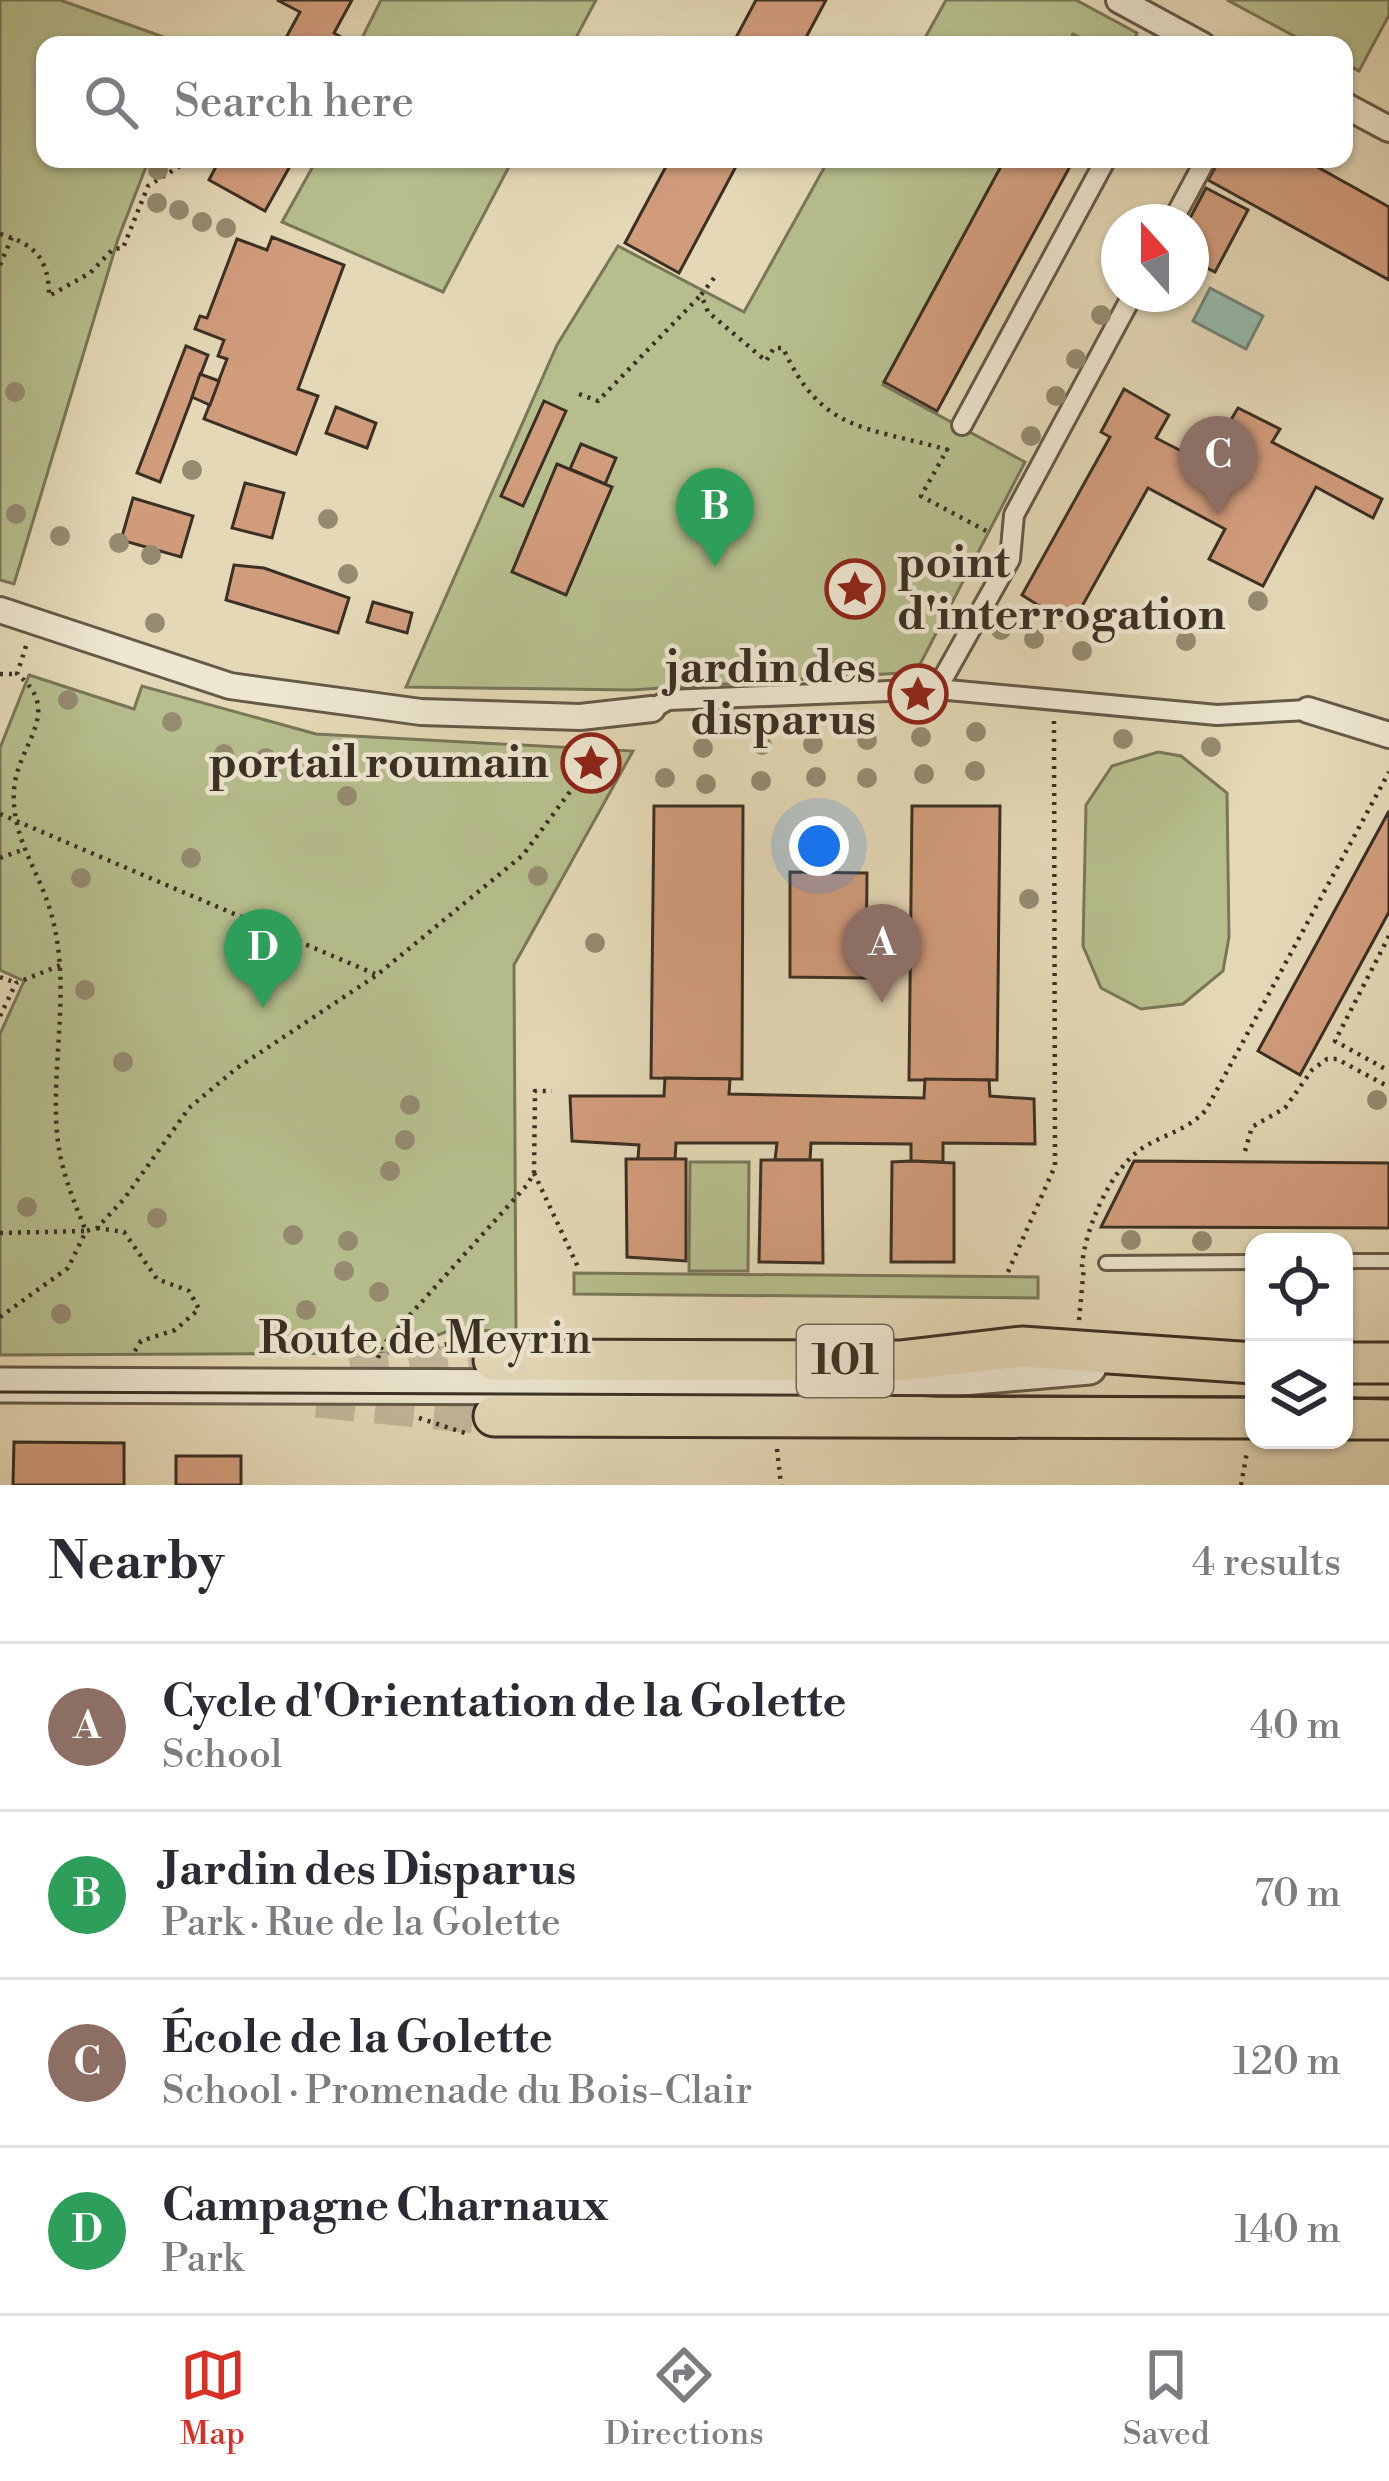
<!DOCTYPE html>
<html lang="en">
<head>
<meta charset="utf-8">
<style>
  body { margin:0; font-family:"Libre Bodoni",serif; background:#f7f7f7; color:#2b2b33 }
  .controls { position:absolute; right:36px; bottom:36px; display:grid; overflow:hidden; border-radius:24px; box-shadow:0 3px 9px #0004 }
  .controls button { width:108px; height:108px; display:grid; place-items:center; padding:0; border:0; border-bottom:3px solid #e1e1e2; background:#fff; color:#2b2b33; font:60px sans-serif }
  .compass { position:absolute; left:1101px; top:204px; width:108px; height:108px; border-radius:50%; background:#fff; box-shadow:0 3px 9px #0004; rotate:339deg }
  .you { position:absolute; left:819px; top:846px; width:42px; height:42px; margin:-30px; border:9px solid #fff; border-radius:50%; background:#1a73e8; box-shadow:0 0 0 18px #1a73e833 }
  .badge { display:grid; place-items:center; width:78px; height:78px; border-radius:50%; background:#d93025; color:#fff; font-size:39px; font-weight:700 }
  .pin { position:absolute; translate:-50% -99px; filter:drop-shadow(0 3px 6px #0008) }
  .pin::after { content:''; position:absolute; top:63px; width:42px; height:36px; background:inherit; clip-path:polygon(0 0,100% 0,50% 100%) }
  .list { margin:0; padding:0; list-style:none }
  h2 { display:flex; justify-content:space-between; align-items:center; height:156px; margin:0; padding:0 48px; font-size:51px }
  h2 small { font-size:39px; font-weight:400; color:#7c7c81 }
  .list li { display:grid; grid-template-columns:78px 1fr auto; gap:36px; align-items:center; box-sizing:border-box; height:168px; padding:0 48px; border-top:3px solid #e1e1e2 }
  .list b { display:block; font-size:45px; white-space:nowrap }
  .list p { margin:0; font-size:39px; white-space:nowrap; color:#7c7c81 }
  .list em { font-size:39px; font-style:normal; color:#7c7c81 }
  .icon { flex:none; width:66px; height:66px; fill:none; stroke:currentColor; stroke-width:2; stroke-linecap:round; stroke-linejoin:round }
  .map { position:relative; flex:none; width:1389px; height:1485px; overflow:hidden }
  .search { position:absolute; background:#fff; box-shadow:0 3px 9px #0004; left:36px; right:36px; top:36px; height:132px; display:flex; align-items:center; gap:30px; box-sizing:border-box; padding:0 42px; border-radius:24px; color:#7c7c81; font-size:45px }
  .sheet { height:828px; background:#fff }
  nav { display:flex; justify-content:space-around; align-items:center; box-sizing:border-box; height:168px; border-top:3px solid #e1e1e2; background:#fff; font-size:33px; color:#7c7c81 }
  nav a { display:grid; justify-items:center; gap:6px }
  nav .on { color:#d93025 }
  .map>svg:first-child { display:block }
  .green { fill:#b6be8d; stroke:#787758; stroke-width:3 }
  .water { fill:#95baac; stroke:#718376; stroke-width:3 }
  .building { fill:#d19c7c; stroke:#3b3024; stroke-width:3 }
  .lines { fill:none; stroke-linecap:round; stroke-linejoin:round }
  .primary-tunnel { stroke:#c2b699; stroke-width:39; stroke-dasharray:39 20; stroke-linecap:butt }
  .service-casing { stroke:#655a48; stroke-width:18 }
  .pedestrian-casing { stroke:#655a48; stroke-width:24 }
  .minor-casing { stroke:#655a48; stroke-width:30 }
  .tertiary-casing { stroke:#655a48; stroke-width:39 }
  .primary-casing { stroke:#3b3024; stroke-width:45 }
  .path { stroke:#3b3024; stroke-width:4.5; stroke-dasharray:3 6; stroke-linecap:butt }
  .service { stroke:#ede6d0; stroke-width:12 }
  .pedestrian { stroke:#ede6d0; stroke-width:18 }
  .minor { stroke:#ede6d0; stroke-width:24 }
  .tertiary { stroke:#ede6d0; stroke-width:33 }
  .primary { stroke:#e4d8b6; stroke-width:39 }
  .tram { stroke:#3b3024; stroke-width:3 }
  .tree { fill:#958b71 }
  .labels { text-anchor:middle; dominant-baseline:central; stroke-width:9; stroke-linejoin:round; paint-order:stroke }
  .shield { fill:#ede6d0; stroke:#706758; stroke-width:3 }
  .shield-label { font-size:42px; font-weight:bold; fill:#3b3024 }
  .poi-label { font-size:45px; font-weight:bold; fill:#3b3024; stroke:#ede6d0; text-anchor:end }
  .street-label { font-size:45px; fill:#3b3024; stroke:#ede6d0 }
</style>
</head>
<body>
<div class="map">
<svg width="1389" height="1485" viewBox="0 0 1389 1485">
  <rect width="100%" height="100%" fill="#e4d8b6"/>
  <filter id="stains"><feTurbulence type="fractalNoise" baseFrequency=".00167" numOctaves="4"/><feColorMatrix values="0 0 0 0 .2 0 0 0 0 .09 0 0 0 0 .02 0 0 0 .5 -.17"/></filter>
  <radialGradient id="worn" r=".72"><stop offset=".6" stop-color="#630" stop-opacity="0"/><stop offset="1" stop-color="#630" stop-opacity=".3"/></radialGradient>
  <g class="green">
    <polygon points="0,0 60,0 186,45 45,45 45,159 149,159 118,239 14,584 0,580"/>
    <polygon points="381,0 596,0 572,45 377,45 362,38"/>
    <polygon points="946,0 1076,0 1137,33 1133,45 1095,45 1073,34 1067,45 921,45"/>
    <polygon points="1227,0 1389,0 1389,15 1359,71 1344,63 1344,45 1311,45"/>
    <polygon points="317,159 513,159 443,292 282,222"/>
    <polygon points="829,159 1005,159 883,385 1025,462 916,672 631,690 406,687 557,345 618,246 744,312"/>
    <polygon points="29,675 134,709 142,686 316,734 633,751 514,965 516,1331 451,1330 390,1353 0,1355 0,1034 24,981 0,970 0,748"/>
    <polygon points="1158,752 1181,756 1227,793 1229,937 1223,971 1183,1004 1141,1009 1101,988 1083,946 1086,805 1112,766"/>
    <polygon points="690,1162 749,1162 748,1271 689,1271"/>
    <polygon points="574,1273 1038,1277 1038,1298 574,1294"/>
  </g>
  <polygon class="water" points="1210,288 1263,316 1246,349 1193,321"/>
  <g class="building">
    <polygon points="277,0 352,0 334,33 355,45 282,45 300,12"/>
    <polygon points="756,0 826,0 802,45 732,45"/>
    <polygon points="220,159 294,159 265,211 209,180"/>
    <polygon points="670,159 740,159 679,273 625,243"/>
    <polygon points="1005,159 1074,159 937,411 884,382"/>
    <polygon points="1220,159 1303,159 1389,207 1389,280 1208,180"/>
    <polygon points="1206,188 1248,210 1215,272 1191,260 1188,222"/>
    <polygon points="272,237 344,265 298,389 318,396 296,454 204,419 227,359 218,356 224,340 195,329 200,316 207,318 237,239 267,250"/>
    <polygon points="186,346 208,355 160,482 137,473"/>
    <polygon points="200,374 219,381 210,405 192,397"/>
    <polygon points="1124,389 1169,415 1156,438 1232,477 1238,464 1213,450 1238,408 1280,429 1272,442 1382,499 1373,518 1316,487 1263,586 1209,559 1225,529 1148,488 1071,626 1022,595 1110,437 1101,432"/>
    <polygon points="544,401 566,411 523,506 501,496"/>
    <polygon points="336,407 376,423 367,448 326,433"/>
    <polygon points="581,444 616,458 605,484 570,469"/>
    <polygon points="557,464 612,487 566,595 512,572"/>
    <polygon points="245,483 284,493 272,538 232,528"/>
    <polygon points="133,498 193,516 181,557 121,540"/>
    <polygon points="234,565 264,568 349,598 338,633 226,600"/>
    <polygon points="373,602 412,613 407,633 367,622"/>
    <polygon points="654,806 743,806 742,1079 651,1078"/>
    <polygon points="912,806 1000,806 997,1080 909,1080"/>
    <polygon points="1389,811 1389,912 1300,1075 1258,1051"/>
    <polygon points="790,872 867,873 866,978 790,977"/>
    <polygon points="665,1078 730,1079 729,1094 924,1098 925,1079 989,1080 990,1096 1034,1099 1035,1144 943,1143 943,1162 911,1161 911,1144 811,1143 810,1160 775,1160 777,1143 676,1143 675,1159 638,1159 639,1145 572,1141 570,1096 664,1096"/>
    <polygon points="626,1159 686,1159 686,1261 627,1257"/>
    <polygon points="761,1160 822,1160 823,1263 759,1262"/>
    <polygon points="911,1161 954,1163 954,1262 891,1262 892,1162"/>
    <polygon points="1134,1161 1389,1163 1389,1228 1101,1227"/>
    <polygon points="14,1442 124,1443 124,1485 13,1485"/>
    <rect x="176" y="1456" width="65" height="29"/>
  </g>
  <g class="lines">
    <g class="primary-tunnel">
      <polyline points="351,1376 494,1360"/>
      <polyline points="317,1398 494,1416"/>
    </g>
    <g class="service-casing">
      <g id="service">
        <polyline points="1344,1261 1389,1261"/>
        <polyline points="1106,1263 1254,1262"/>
      </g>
    </g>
    <g class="pedestrian-casing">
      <g id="pedestrian">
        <polyline points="1172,222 1206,159"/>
        <polyline points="962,425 1106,159"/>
        <polyline points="937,689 1010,559 1014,515 1133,294"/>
        <polyline points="652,709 668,700 937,689 1217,715 1308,710"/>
      </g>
    </g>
    <g class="minor-casing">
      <g id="minor">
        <polyline points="1119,0 1202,45"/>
        <polyline points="1344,105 1389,129"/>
        <polyline points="0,610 230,686 421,712 580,717 652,709"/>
        <polyline points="1308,710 1389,735"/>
      </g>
    </g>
    <g class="tertiary-casing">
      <polyline id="tertiary" points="0,1385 849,1388 1089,1367"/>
    </g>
    <g class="primary-casing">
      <g id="primary">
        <polyline points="494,1360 900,1361 1022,1347 1254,1363"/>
        <polyline points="1344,1363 1389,1363"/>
        <polyline points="494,1416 1254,1418"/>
        <polyline points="1344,1419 1389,1419"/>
      </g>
    </g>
    <g class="path">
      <path d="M0,234C35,244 49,259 49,296L90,273L113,249L123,248L148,186L180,166"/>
      <polyline points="0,265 12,237"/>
      <path d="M714,278L701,295L708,312L766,361L774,348H783C822,433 865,426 948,450"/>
      <polyline points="579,394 598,401 701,295"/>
      <polyline points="948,448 921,496 990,533"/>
      <path d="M26,646L17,674C65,712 17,744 14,790C11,838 39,870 51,913C72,986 51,1060 57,1134C60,1168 73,1200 86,1231"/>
      <polyline points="0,674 17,674"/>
      <polyline points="0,814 375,974"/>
      <polyline points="0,858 22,850"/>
      <polyline points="1389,936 1335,1041 1389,1071"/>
      <polyline points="0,977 16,983"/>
      <polyline points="0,1016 16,983 61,965"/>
      <polyline points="1245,1151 1252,1127 1285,1108 1312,1070 1327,1059 1337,1059 1389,1087"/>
      <polyline points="534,1173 578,1267"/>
      <polyline points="97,1228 124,1232 157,1279 189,1291 199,1309 175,1330 141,1341 133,1354"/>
      <polyline points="0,1233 86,1231"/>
      <path d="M1082,1267C1084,1231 1110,1170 1141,1149C1163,1134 1187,1131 1206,1110L1389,772"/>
      <polyline points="1008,1272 1055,1166 1054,720"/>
      <polyline points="0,1317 68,1268 86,1231 97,1228 124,1199 189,1108 237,1068 377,975 523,855 606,743"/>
      <polyline points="1079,1320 1084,1266"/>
      <polyline points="410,1354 469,1338"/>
      <polyline points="378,1358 382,1346 527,1185 534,1173 535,1091 552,1091"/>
      <polyline points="419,1418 465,1433"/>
      <polyline points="1280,1440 1317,1440"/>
      <polyline points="777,1449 781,1485"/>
      <polyline points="1241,1485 1247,1452"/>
    </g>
    <use href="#service" class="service"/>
    <use href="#pedestrian" class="pedestrian"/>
    <use href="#minor" class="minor"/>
    <use href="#tertiary" class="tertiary"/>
    <use href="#primary" class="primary"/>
    <g class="tram">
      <polyline points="0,1392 1254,1397"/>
      <polyline points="1344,1398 1389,1399"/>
    </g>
  </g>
  <g class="tree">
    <circle cx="158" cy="170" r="10"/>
    <circle cx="157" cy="203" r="10"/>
    <circle cx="179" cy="210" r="10"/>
    <circle cx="202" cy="222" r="10"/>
    <circle cx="226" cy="228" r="10"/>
    <circle cx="1101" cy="315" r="10"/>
    <circle cx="1076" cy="359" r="10"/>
    <circle cx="15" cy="392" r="10"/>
    <circle cx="1056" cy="396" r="10"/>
    <circle cx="1031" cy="436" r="10"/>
    <circle cx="192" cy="470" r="10"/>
    <circle cx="16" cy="514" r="10"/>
    <circle cx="328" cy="519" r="10"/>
    <circle cx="60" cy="536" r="10"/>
    <circle cx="119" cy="543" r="10"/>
    <circle cx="151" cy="555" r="10"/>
    <circle cx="348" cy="574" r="10"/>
    <circle cx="1258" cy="601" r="10"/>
    <circle cx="155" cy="623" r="10"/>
    <circle cx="1001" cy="630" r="10"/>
    <circle cx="1034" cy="639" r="10"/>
    <circle cx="1186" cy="641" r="10"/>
    <circle cx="1082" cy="651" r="10"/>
    <circle cx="68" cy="700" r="10"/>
    <circle cx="172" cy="722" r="10"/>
    <circle cx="976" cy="732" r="10"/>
    <circle cx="921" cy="737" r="10"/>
    <circle cx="1123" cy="739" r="10"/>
    <circle cx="867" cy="740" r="10"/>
    <circle cx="813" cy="744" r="10"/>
    <circle cx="762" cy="745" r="10"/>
    <circle cx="1211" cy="747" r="10"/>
    <circle cx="703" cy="748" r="10"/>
    <circle cx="224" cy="754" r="10"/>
    <circle cx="266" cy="758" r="10"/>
    <circle cx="323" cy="771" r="10"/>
    <circle cx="975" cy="771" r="10"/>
    <circle cx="924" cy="774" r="10"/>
    <circle cx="816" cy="777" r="10"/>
    <circle cx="665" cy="778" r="10"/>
    <circle cx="867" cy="778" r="10"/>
    <circle cx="761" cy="781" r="10"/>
    <circle cx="706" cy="784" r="10"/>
    <circle cx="347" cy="796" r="10"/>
    <circle cx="811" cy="857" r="10"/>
    <circle cx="191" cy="858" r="10"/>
    <circle cx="538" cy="876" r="10"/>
    <circle cx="81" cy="878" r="10"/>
    <circle cx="1029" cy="899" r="10"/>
    <circle cx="595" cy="943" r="10"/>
    <circle cx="85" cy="990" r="10"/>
    <circle cx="123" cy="1062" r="10"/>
    <circle cx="1377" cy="1100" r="10"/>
    <circle cx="410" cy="1105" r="10"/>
    <circle cx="405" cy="1140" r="10"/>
    <circle cx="390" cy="1171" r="10"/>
    <circle cx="27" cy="1207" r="10"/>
    <circle cx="157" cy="1218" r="10"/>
    <circle cx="293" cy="1235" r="10"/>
    <circle cx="1131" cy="1240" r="10"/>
    <circle cx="348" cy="1241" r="10"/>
    <circle cx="1202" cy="1241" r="10"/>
    <circle cx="344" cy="1271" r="10"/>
    <circle cx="379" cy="1292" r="10"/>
    <circle cx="306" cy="1310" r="10"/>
    <circle cx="61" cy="1314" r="10"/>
  </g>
  <defs>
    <g id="sight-ring" transform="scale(3)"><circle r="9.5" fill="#ede6d0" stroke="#8f2418" stroke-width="1.5"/><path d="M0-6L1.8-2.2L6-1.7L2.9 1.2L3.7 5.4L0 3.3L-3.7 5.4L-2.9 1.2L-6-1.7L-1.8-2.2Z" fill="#8f2418"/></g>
  </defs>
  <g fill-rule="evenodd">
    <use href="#sight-ring" x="855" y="589"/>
    <use href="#sight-ring" x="918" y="694"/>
    <use href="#sight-ring" x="591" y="763"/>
  </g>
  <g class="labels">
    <rect class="shield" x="797" y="1325" width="96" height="72" rx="9"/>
    <g class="shield-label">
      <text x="845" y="1361">101</text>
    </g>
    <g class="poi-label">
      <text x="897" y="563" text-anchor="start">point<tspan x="897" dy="52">d'interrogation</tspan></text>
      <text x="876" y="668">jardin des<tspan x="876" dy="52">disparus</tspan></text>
      <text x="549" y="763">portail roumain</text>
    </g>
    <g class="street-label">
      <text x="425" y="1339">Route de Meyrin</text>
    </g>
  </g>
  <rect width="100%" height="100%" filter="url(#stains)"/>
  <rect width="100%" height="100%" fill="url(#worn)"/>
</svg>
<div class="controls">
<button><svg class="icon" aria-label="locate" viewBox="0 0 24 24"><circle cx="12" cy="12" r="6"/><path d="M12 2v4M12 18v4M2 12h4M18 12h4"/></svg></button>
<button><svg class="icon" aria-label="layers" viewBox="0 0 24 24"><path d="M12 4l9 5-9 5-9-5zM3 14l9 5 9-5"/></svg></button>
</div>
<svg class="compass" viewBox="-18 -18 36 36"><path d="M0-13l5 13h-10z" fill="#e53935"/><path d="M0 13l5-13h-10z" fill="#7c7c81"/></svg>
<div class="you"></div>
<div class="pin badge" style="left:882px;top:1003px;background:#8d6e63">A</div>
<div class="pin badge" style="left:715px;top:567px;background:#2e9e5b">B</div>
<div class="pin badge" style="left:1218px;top:515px;background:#8d6e63">C</div>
<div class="pin badge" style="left:263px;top:1008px;background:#2e9e5b">D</div>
<div class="search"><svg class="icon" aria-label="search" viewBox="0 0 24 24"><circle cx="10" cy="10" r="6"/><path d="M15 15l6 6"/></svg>Search here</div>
</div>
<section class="sheet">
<h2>Nearby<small>4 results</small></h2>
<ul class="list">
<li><span class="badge" style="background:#8d6e63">A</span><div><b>Cycle d'Orientation de la Golette</b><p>School</p></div><em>40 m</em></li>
<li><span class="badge" style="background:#2e9e5b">B</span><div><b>Jardin des Disparus</b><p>Park · Rue de la Golette</p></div><em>70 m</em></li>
<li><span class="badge" style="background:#8d6e63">C</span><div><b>École de la Golette</b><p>School · Promenade du Bois-Clair</p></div><em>120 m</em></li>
<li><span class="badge" style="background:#2e9e5b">D</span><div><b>Campagne Charnaux</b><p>Park</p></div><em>140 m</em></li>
</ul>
</section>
<nav>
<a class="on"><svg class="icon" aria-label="map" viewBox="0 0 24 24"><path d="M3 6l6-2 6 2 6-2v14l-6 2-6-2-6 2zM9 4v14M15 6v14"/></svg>Map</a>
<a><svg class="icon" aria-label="directions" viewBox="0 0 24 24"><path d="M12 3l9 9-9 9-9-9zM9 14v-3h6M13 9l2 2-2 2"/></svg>Directions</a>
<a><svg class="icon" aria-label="saved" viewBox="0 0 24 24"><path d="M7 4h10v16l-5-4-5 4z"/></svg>Saved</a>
</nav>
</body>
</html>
